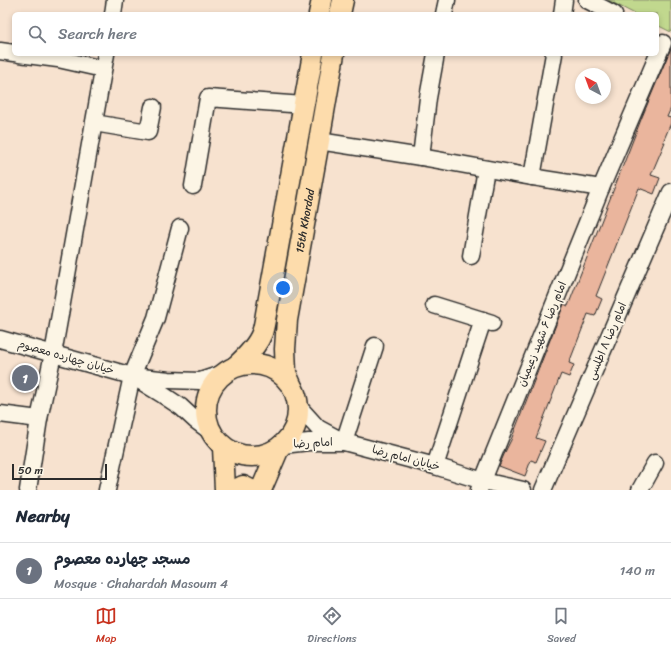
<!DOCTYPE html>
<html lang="en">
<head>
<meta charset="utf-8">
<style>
  body { margin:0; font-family:Sriracha,"Playpen Sans Arabic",sans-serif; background:#f2f2f3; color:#1f2937 }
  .compass { position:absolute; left:575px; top:68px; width:36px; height:36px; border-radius:50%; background:#fff; box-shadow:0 2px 6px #0003; rotate:319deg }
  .scale { position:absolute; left:12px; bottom:10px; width:95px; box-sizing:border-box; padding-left:4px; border:2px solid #2b2b2b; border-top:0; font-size:11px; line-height:14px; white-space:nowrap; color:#2b2b2b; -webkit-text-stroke:3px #fcf5e5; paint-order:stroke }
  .you { position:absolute; left:283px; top:288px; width:14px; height:14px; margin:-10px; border:3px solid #fff; border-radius:50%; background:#1a73e8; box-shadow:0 0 0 6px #1a73e833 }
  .badge { display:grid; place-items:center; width:26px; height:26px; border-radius:50%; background:#c8321e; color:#fff; font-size:13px; font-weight:700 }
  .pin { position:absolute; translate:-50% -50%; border:2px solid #fff; box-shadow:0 1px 4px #0006 }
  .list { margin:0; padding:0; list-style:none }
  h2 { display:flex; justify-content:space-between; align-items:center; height:52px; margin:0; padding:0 16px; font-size:17px }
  h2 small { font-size:13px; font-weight:400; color:#747a83 }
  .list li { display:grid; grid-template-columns:26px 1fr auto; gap:12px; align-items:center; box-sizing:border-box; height:56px; padding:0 16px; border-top:1px solid #e0e1e3 }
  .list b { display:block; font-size:15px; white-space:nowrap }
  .list p { margin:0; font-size:13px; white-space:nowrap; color:#747a83 }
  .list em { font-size:13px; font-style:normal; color:#747a83 }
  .icon { flex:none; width:22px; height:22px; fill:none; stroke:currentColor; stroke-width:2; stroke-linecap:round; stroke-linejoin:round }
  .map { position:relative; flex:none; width:671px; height:490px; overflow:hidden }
  .search { position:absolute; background:#fff; box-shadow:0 2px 6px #0003; left:12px; right:12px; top:12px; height:44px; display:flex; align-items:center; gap:10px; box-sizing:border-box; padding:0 14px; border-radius:6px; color:#747a83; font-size:15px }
  .sheet { height:108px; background:#fff }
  nav { display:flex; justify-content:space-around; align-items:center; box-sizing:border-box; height:56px; border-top:1px solid #e0e1e3; background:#fff; font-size:11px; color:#747a83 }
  nav a { display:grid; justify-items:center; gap:2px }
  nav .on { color:#c8321e }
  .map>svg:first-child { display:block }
  .green { fill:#c1d88e; stroke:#76825c }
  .building { fill:#eab59d; stroke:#2b2b2b }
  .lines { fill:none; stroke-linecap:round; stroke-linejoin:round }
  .minor-casing { stroke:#2b2b2b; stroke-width:19 }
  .major-casing { stroke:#2b2b2b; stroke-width:23 }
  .minor { stroke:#fcf5e5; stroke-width:16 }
  .major { stroke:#fddcac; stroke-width:20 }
  .labels { text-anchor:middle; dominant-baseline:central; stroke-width:3.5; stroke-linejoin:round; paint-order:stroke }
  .street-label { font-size:11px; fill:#2b2b2b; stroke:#fcf5e5 }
</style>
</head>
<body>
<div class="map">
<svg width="671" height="490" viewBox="0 0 671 490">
  <rect width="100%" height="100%" fill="#f7e2cf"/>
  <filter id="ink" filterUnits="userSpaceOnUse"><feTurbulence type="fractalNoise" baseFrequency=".025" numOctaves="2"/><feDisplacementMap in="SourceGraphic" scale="8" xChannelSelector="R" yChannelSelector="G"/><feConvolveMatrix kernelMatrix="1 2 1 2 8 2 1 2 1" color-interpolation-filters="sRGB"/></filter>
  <g filter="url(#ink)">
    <polygon class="green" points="608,0 671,0 671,32 657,25 657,14 635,14"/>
    <polygon class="building" points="671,48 671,108 667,117 671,118 671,123 663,142 665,142 651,175 660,178 654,194 639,188 596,296 602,299 595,316 588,314 569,363 574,365 569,377 561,374 536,438 545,441 536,462 531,460 525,476 499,466 506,450 511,440 564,304 568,306 642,117"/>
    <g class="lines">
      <g class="minor-casing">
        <g id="minor">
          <polyline points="587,0 614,14"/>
          <polyline points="113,14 115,0"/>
          <polyline points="444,14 447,0"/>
          <polyline points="562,14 564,0"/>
          <polyline points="0,51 14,53"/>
          <polyline points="19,54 58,59 103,69"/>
          <polyline points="94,123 148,132 153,107"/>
          <polyline points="319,141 421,157 532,177 601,188"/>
          <polyline points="421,157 428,98 436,54"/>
          <polyline points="532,177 554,54"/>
          <polyline points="193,186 208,98 304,105"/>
          <polyline points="471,256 486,169"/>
          <polyline points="434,305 492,323"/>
          <polyline points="0,339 132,376 169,380 200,381 224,373"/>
          <polyline points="137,379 163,395 181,407 195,420 210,431"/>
          <polyline points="299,407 318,428 344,442 435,466 483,481 523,490"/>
          <polyline points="0,414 39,419"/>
          <polyline points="344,442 375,346"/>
          <polyline points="283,445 309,442 342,442"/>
          <polyline points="435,466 483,320"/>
          <polyline points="28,490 39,419 53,354 106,54"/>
          <polyline points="107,490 132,376 156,318 180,228"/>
          <polyline points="479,490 601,188 663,43"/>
          <polyline points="543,490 671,192"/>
          <polyline points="640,490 655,463"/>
        </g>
      </g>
      <g class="major-casing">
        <g id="major">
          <polyline points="319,14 322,0"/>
          <polyline points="340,14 343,0"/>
          <circle cx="252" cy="410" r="46"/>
          <path d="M236,366C246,357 257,346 262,333C264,327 265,320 266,314L313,54"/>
          <path id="s1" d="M292,387L286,373L285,349L287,320L319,141L334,54"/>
          <polyline points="223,447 225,490"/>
          <polyline points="235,490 243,486 251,490"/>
          <polyline points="261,490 279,448"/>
        </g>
      </g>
      <use href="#minor" class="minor"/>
      <use href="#major" class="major"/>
    </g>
  </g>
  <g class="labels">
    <g class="street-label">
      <text stroke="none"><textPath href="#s1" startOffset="169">15th Khordad</textPath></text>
      <text transform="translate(542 334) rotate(-68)">امام رضا ۶ شهید زعیمیان</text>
      <text transform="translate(607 341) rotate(-67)">امام رضا ۸ اطلسی</text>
      <text transform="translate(66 357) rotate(16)">خیابان چهارده معصوم</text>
      <text transform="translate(313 443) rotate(-3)">امام رضا</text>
      <text transform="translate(406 458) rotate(15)">خیابان امام رضا</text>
    </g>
  </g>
</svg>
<svg class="compass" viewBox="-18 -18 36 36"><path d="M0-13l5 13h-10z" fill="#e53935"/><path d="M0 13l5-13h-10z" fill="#747a83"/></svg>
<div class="scale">50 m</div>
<div class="you"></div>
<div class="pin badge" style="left:25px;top:378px;background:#6b7280">1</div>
<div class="search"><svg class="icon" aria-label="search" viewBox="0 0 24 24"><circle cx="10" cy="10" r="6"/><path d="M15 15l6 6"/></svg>Search here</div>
</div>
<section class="sheet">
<h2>Nearby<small></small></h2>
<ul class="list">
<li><span class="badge" style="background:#6b7280">1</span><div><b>مسجد چهارده معصوم</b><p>Mosque · Chahardah Masoum 4</p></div><em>140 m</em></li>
</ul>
</section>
<nav>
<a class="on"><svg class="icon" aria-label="map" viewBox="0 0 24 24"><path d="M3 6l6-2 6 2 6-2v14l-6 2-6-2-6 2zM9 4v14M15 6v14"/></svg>Map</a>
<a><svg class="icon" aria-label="directions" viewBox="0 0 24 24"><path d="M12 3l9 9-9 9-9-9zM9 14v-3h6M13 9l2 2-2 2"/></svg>Directions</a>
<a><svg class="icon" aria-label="saved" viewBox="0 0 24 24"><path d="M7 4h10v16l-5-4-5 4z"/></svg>Saved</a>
</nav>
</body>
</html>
